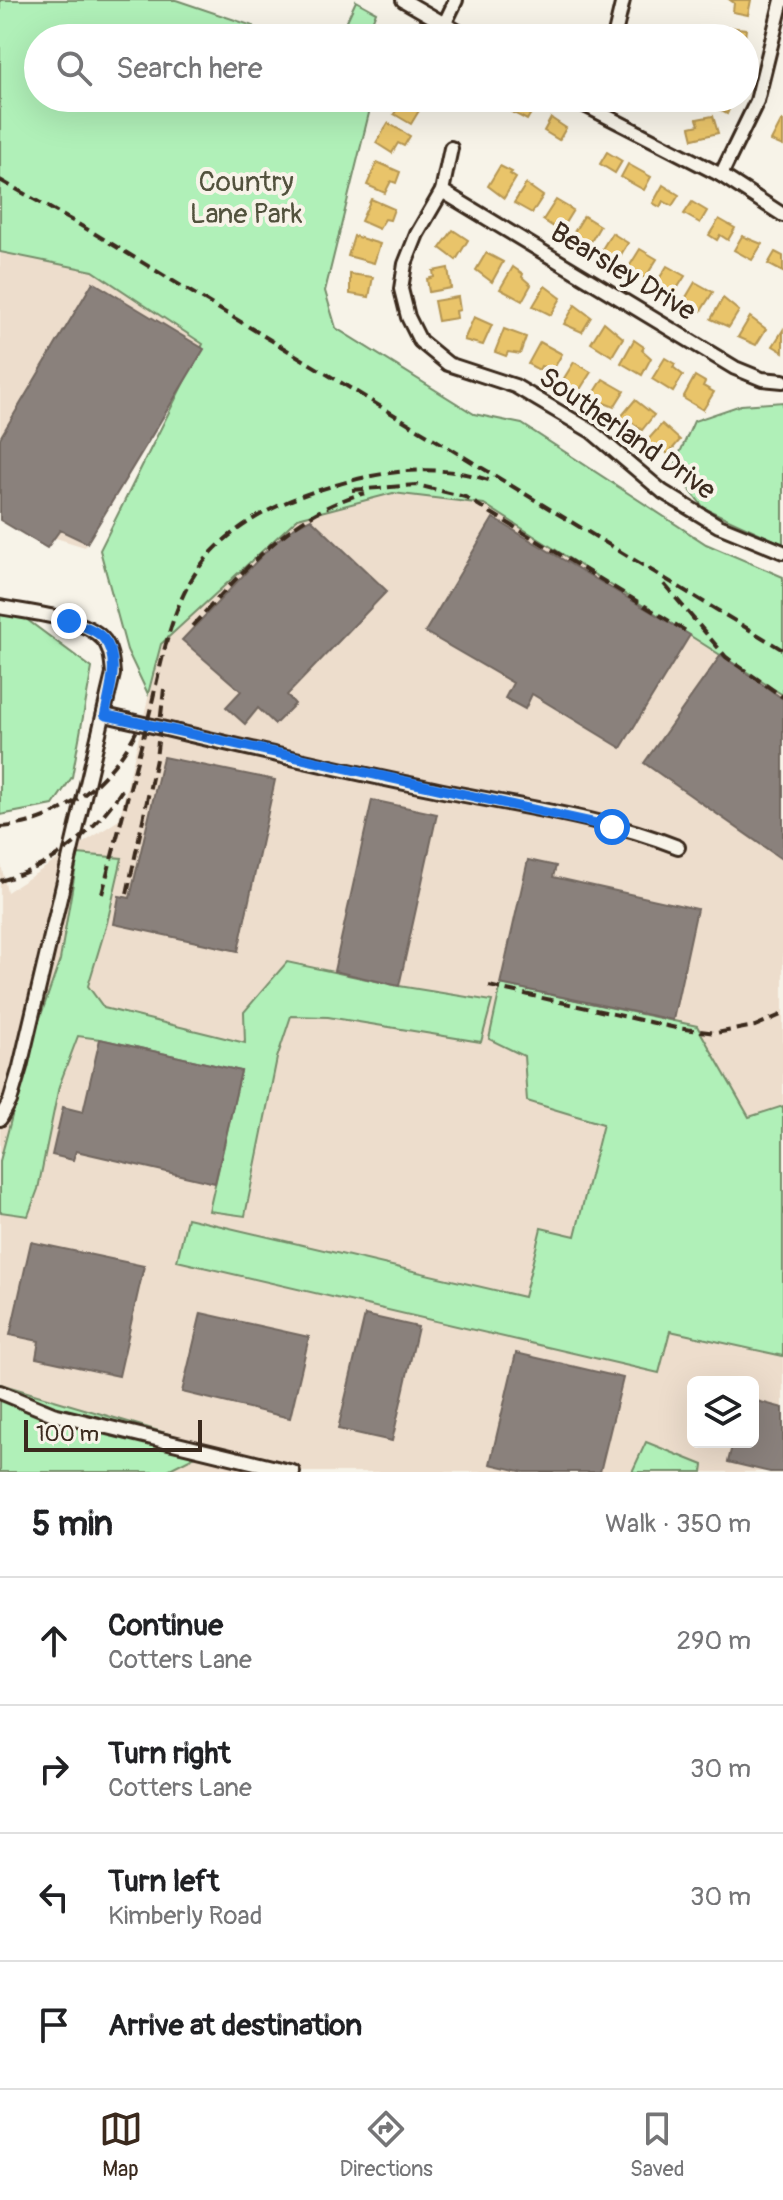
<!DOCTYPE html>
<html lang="en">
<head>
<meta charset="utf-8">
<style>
  body { margin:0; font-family:Pangolin,sans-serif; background:#f2f2f2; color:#202124 }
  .controls { position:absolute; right:24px; bottom:24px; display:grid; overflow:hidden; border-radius:12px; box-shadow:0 8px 32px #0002 }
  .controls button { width:72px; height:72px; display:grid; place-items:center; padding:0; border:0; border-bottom:2px solid #e0e0e0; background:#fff; color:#202124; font:40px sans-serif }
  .scale { position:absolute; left:24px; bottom:20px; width:178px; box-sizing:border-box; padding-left:8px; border:4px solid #3b2a1e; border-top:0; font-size:22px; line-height:28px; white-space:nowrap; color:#3b2a1e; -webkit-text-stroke:6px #f7f3e8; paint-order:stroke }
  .stop { position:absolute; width:24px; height:24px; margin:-18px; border:6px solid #1a73e8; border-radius:50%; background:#fff }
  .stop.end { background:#1a73e8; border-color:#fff; box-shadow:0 2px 8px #0008 }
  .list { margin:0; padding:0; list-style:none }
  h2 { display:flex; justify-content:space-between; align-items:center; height:104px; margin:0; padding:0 32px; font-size:34px }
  h2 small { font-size:26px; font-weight:400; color:#757577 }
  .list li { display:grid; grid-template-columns:52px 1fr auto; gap:24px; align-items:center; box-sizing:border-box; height:128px; padding:0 32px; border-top:2px solid #e0e0e0 }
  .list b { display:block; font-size:30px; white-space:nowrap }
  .list p { margin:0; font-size:26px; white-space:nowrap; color:#757577 }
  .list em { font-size:26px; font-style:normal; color:#757577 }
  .icon { flex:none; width:44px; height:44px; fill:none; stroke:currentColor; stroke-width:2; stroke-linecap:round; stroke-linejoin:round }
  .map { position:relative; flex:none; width:783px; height:1472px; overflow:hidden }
  .search { position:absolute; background:#fff; box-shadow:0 8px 32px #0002; left:24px; right:24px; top:24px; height:88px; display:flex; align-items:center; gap:20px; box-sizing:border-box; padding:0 28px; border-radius:44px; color:#757577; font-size:30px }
  .sheet { height:616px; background:#fff }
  nav { display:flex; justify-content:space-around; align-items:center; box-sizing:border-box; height:112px; border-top:2px solid #e0e0e0; background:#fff; font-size:22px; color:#757577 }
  nav a { display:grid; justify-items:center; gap:4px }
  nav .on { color:#3b2a1e }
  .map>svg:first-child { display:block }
  .built { fill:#edddcc; fill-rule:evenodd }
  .green { fill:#b0f0b8; stroke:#768d6b; stroke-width:2 }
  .homes { fill:#e9c46a; stroke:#b59653; stroke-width:2 }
  .industry { fill:#8a817c; stroke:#726760; stroke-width:2 }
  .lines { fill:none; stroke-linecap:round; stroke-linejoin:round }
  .minor-casing { stroke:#3b2a1e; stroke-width:18 }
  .minor { stroke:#f7f3e8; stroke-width:12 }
  .rail { stroke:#3b2a1e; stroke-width:4; stroke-dasharray:12 6; stroke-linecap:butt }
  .route { stroke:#1a73e8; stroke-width:10 }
  .labels { text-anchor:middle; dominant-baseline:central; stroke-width:8; stroke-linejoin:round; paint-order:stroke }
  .park-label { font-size:28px; fill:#52523d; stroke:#f7f3e8 }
  .street-label { font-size:28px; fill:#3b2a1e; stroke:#f7f3e8 }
</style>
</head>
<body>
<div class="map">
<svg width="783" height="1472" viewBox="0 0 783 1472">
  <rect width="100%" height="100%" fill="#f7f3e8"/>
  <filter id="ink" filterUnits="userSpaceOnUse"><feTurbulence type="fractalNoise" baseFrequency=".0125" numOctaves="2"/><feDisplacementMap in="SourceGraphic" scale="16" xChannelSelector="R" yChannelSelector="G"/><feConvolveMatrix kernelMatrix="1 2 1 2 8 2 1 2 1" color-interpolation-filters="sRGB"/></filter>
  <g filter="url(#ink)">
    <g class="built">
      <polygon points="0,252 93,271 203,344 85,547 0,521"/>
      <path d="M393,493L484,504L783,695V1106L750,1117L731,1088L524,1056L603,1123L575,1236L541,1228L524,1297L188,1218L178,1260L658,1373L669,1331L783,1356V1472H164L212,1447L0,1384V860L7,892L119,820L161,644L298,518ZM693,1382H753V1442H693Z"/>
    </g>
    <g class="green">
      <polygon points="0,0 176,0 253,26 259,38 38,38 38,98 369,98 371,105 325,291 336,328 474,414 522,424 706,544 783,577 783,695 484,504 393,493 298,518 161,644 148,694 127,650 100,550 203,344 93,271 0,252"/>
      <polygon points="356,1 376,12 366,38 339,38"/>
      <polygon points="783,402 783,544 704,508 673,468 694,421 741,405"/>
      <polygon points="0,613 22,616 92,668 72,777 53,805 0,815"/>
      <polygon points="78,854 122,858 107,923 88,986 104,1008 245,1043 244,1012 287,962 399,986 492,1001 481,1042 328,1017 291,1016 277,1058 245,1216 209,1211 241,1071 100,1039 78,1036 59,1086 38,1189 28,1216 0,1212 0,1161 31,1044 60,960"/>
      <polygon points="501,984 697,1026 749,1117 783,1106 783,1356 670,1331 659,1373 177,1261 187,1218 524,1297 541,1228 575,1236 603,1124 527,1101 524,1056 489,1039"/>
      <polygon points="0,1384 213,1447 164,1472 0,1472"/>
      <polygon points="646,1442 703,1465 702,1472 632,1472"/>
    </g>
    <g class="homes">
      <polygon points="730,0 751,0 748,15 733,12 734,3"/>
      <polygon points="727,27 746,29 745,38 728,38"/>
      <polygon points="404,98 413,98 423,104 411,124 394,114"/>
      <polygon points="709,98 734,98 727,114 707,103"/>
      <polygon points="519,99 534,108 527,120 512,112"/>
      <polygon points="713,116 718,133 693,139 690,127 699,125 697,119"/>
      <polygon points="551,118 566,128 559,140 544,131"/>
      <polygon points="782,120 783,121 783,146 771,141"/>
      <polygon points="388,123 410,136 404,146 398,143 392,153 376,143"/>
      <polygon points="607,152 622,161 615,173 600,164"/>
      <polygon points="377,162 400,172 396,183 391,181 385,193 367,185"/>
      <polygon points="628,164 651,177 644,190 621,177"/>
      <polygon points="500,166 512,172 510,174 516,178 504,198 488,186"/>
      <polygon points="526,184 543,196 532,213 514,203"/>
      <polygon points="663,185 679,195 672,206 663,201 660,207 653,203"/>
      <polygon points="371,199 394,209 390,220 385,219 379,229 361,221"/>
      <polygon points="556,200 573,210 560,231 543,220"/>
      <polygon points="692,202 707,211 700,223 684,214"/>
      <polygon points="584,216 600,226 589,245 571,237"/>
      <polygon points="719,219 735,228 728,240 720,235 717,240 709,235"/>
      <polygon points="453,230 468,240 456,260 440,248"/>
      <polygon points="612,233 628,243 617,261 599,254"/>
      <polygon points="354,236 380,244 374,263 348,256"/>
      <polygon points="742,236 762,244 752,260 734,250"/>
      <polygon points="640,249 657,259 645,278 627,270"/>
      <polygon points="775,252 783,256 783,272 768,264"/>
      <polygon points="486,253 503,262 492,282 476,270"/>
      <polygon points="667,266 685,276 673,295 654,287"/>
      <polygon points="513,267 523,274 522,277 531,285 522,301 500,289"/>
      <polygon points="448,268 451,288 429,292 427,279 434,277 433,271"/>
      <polygon points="350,274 373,277 369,297 350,294"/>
      <polygon points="695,282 713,292 701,311 695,308 693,311 682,304"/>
      <polygon points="545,286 561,298 551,315 533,306"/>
      <polygon points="458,297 460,310 456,311 457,318 438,321 434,301"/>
      <polygon points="723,298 739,311 729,327 711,319"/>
      <polygon points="575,305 591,317 582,332 564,324"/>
      <polygon points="474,317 492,325 483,345 464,340"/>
      <polygon points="750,317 766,329 756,345 738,337"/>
      <polygon points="604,322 623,338 612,356 591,343"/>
      <polygon points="504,329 526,337 520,354 508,352 506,356 495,352"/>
      <polygon points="783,330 783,352 773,346"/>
      <polygon points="634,340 644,347 642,350 651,358 642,375 621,363"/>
      <polygon points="540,342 562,354 553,370 541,366 539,370 528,364"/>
      <polygon points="665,358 675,364 673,367 683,375 673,392 652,379"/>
      <polygon points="574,362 591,372 579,391 561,383"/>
      <polygon points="695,376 705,382 703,386 714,392 703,410 683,398"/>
      <polygon points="603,379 624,391 614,407 602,402 600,406 590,400"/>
      <polygon points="635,400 654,415 642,430 632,422 628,426 619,419"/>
      <polygon points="662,424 680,440 668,454 658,445 654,450 645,443"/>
    </g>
    <g class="industry">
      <polygon points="93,282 204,349 87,543 60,530 47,548 0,520 0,438"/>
      <polygon points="493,518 690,635 621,748 532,694 525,709 505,698 513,683 425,632"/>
      <polygon points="311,519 387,591 287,695 295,704 275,724 258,708 245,724 226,707 241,691 182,640 272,545 291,529"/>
      <polygon points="721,655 783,699 783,860 644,763"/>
      <polygon points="163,757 275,780 238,951 114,924 119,896 130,898"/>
      <polygon points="372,800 437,814 399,986 334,971"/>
      <polygon points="528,860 556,866 553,877 697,909 673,1020 500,984"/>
      <polygon points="100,1039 241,1071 215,1183 76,1151 73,1160 52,1155 63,1107 83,1112"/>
      <polygon points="31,1242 144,1266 119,1376 36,1358 39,1341 10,1335"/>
      <polygon points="201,1313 309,1337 290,1418 182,1392"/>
      <polygon points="365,1315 418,1327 392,1441 338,1429"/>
      <polygon points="516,1353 623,1378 600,1472 524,1472 490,1464"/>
      <polygon points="753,1400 783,1408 783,1472 770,1472 728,1462 733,1442 753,1442"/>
    </g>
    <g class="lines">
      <g class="minor-casing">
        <g id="minor">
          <polyline points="403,0 469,38"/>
          <polyline points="445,23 456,0"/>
          <polyline points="614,38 623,0"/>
          <polyline points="571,98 721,175 783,215"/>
          <polyline points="451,148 442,191 417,234 405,264 401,289 408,317 420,341 448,364 515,386 591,431 663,492 719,526 783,552"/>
          <polyline points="721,175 757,101 782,0"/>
          <polyline points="442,191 735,368 762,379 783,381"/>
          <path d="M0,607C29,613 82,617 102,638C111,647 112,662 113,674L20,1067L10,1101L0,1119"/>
          <path d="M105,715C214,740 324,767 434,789C515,806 600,816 678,847"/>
          <polyline points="0,1392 53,1414 293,1472"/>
        </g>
      </g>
      <use href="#minor" class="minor"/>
      <g class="rail">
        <polyline points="0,180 92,232 783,650"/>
        <polyline points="352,490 417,485 465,497 686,631"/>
        <polyline points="664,584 726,657 783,697"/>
        <path d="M192,626C243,572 291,512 365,493"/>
        <path d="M0,827C60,824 111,781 137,730"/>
        <path d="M0,881C56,865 92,835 124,787"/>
        <path d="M102,894C117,837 132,780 147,723C162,666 169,599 210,554C243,518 289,498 336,485C386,470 440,463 491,481"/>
        <polyline points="127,894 156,759 164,689"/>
        <polyline points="489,986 676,1028 716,1033 755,1026 783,1014"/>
      </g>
    </g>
  </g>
  <g class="lines" filter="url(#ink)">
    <path class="route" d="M69,621C80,625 96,629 104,639C121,659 109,693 105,715L612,827"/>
  </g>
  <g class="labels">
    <g class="park-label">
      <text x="246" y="182">Country<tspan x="246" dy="32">Lane Park</tspan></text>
    </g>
    <g class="street-label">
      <text transform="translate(623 272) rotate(31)">Bearsley Drive</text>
      <text transform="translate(627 434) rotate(35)">Southerland Drive</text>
    </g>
  </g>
</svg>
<div class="controls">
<button><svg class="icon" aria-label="layers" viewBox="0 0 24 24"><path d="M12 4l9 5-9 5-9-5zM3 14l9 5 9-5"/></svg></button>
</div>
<div class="scale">100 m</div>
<div class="stop" style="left:612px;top:827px"></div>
<div class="stop end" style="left:69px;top:621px"></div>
<div class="search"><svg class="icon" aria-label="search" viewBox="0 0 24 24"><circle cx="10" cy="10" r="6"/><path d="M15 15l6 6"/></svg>Search here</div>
</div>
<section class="sheet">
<h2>5 min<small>Walk · 350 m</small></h2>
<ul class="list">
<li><svg class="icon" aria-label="ahead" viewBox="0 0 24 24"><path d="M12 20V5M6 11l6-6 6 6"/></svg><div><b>Continue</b><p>Cotters Lane</p></div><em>290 m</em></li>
<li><svg class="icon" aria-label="right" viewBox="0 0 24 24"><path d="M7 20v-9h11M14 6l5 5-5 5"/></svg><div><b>Turn right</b><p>Cotters Lane</p></div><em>30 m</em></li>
<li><svg class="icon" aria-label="left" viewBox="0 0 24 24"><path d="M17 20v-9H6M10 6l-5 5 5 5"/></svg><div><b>Turn left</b><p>Kimberly Road</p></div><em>30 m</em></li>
<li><svg class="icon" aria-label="arrive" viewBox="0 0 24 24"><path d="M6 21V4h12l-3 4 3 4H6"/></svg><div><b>Arrive at destination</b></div></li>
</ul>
</section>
<nav>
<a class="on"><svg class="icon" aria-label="map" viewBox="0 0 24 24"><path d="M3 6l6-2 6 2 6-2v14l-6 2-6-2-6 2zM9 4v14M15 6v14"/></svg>Map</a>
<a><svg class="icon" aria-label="directions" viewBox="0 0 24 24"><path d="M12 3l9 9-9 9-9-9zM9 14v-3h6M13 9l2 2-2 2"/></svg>Directions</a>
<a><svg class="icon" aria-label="saved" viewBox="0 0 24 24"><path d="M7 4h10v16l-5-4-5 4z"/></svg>Saved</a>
</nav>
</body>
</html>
